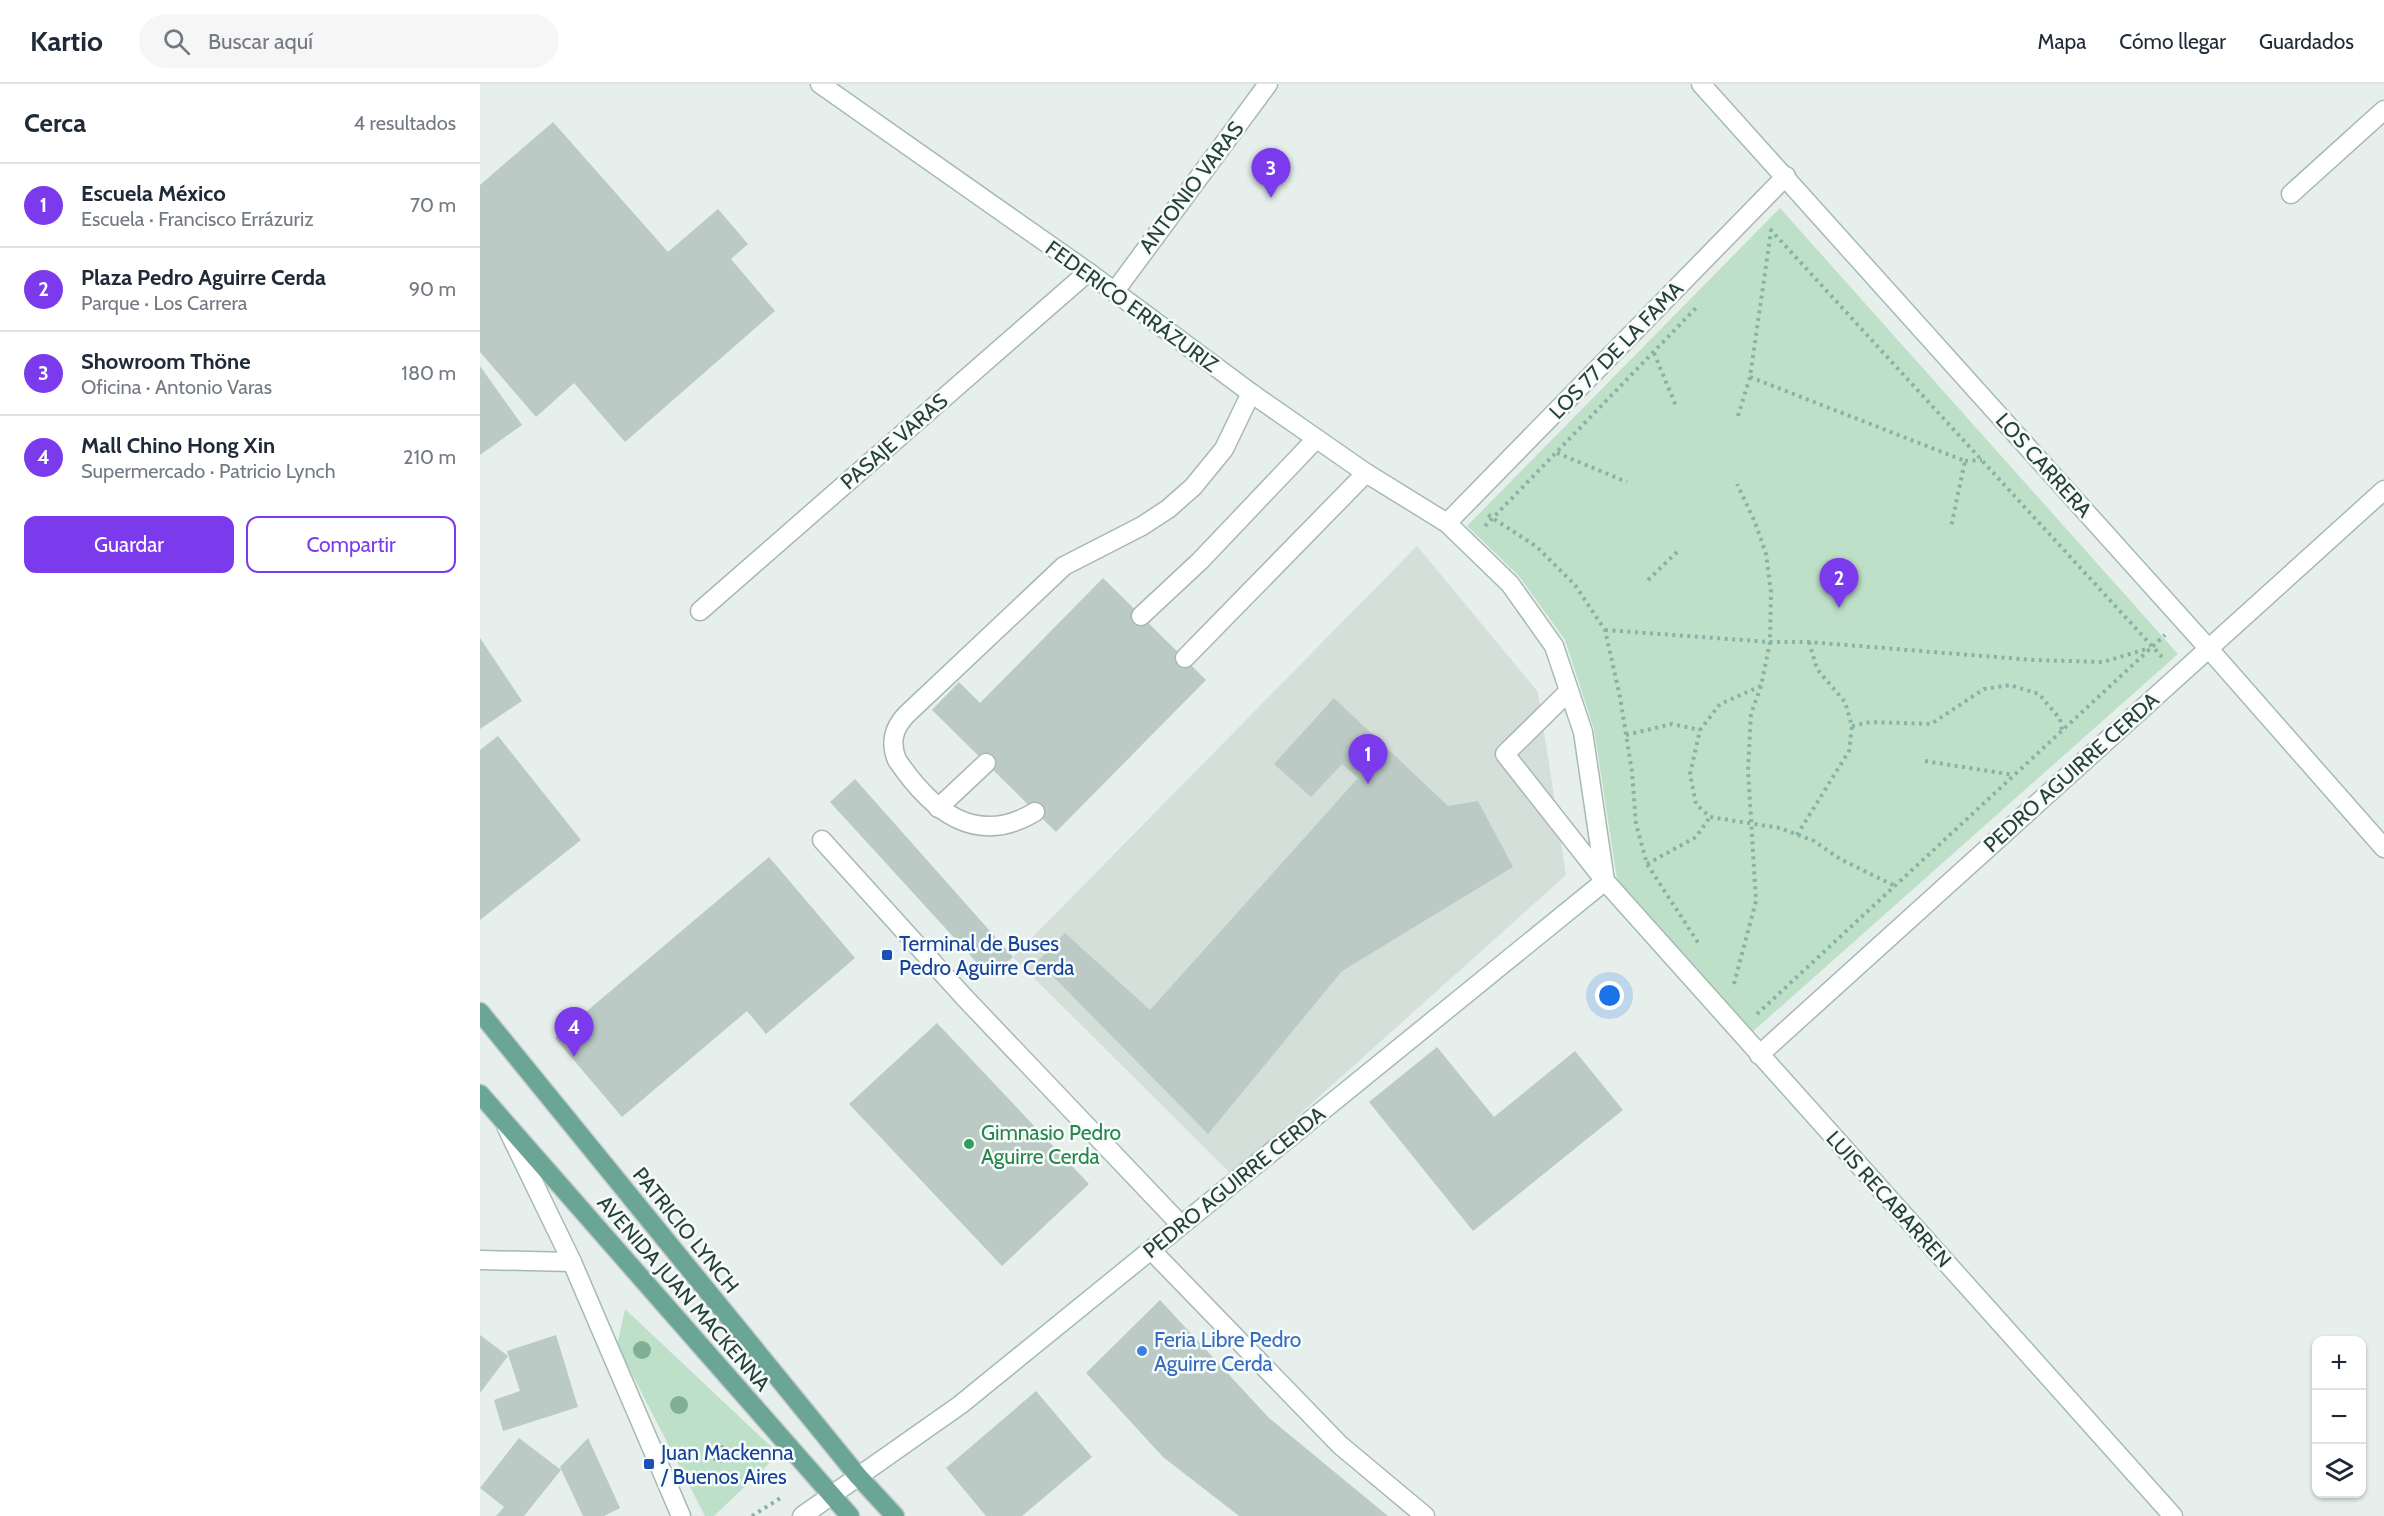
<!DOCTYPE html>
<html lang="es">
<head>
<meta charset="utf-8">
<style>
  body { margin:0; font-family:Cabin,sans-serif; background:#f6f6f7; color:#1f2937 }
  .controls { position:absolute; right:18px; bottom:18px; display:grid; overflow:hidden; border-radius:12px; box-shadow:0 2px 4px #0004 }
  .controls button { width:54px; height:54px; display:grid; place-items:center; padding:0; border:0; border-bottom:2px solid #e0e1e3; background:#fff; color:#1f2937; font:30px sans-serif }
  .you { position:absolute; left:1130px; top:912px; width:21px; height:21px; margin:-15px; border:4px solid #fff; border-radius:50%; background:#1a73e8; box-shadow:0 0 0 9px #1a73e833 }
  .badge { display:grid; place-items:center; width:39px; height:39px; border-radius:50%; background:#7c3aed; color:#fff; font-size:20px; font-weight:700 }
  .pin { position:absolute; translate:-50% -50px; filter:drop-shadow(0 2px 3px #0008) }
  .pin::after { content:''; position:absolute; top:32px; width:21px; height:18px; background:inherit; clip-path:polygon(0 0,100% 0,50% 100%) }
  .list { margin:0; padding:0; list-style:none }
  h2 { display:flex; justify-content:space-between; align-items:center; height:78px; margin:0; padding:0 24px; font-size:26px }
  h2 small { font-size:20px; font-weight:400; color:#747a83 }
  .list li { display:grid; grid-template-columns:39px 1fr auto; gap:18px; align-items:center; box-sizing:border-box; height:84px; padding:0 24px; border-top:2px solid #e0e1e3 }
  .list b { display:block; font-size:22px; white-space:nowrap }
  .list p { margin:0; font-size:20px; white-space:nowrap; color:#747a83 }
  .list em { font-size:20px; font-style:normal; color:#747a83 }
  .actions { display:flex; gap:12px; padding:18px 24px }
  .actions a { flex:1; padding:14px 0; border:2px solid #7c3aed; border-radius:12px; text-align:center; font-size:21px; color:#7c3aed }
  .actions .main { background:#7c3aed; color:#fff }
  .icon { flex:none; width:33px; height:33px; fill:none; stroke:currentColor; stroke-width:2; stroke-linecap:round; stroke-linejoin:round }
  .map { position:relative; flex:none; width:1904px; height:1432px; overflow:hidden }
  header { display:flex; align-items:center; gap:36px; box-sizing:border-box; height:84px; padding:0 30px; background:#fff; border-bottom:2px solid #e0e1e3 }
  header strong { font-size:28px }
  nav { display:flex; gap:33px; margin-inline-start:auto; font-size:21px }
  .search { width:420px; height:54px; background:#f6f6f7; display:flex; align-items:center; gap:15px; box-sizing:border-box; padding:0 21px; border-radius:33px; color:#747a83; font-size:22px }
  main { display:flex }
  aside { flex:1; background:#fff }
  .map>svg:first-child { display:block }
  .built { fill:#d4dfda }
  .green { fill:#bfe0c8 }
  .building { fill:#bbcac4 }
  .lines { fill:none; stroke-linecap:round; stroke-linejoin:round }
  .lane-casing { stroke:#a8b8b2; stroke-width:21 }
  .street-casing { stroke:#a8b8b2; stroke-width:21 }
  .secondary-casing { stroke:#a4bbb3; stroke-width:21 }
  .primary-casing { stroke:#c2cac8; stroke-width:21 }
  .path { stroke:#86b3a5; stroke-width:4; stroke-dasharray:3 4.5; stroke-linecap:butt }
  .lane { stroke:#fff; stroke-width:18 }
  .street { stroke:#fff; stroke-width:18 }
  .secondary { stroke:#fff; stroke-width:18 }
  .primary { stroke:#6aa596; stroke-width:18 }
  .tree { fill:#80af93 }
  .transit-dot { fill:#1a4fb4; stroke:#f7fbf9; stroke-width:2 }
  .leisure-dot { fill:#2e9e5b; stroke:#f7fbf9; stroke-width:2 }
  .shop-dot { fill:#3f7fe0; stroke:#f7fbf9; stroke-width:2 }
  .labels { text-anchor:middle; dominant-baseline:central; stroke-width:5; stroke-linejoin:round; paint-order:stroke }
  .street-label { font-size:21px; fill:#24423a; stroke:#f7fbf9 }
  .transit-label { font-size:21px; fill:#164399; stroke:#f7fbf9; text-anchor:start }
  .leisure-label { font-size:21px; fill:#27864d; stroke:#f7fbf9; text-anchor:start }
  .shop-label { font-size:21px; fill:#366cbe; stroke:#f7fbf9; text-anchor:start }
</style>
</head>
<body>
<header>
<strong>Kartio</strong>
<div class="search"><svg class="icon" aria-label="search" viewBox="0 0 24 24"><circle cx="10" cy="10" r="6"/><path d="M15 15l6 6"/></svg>Buscar aquí</div>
<nav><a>Mapa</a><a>Cómo llegar</a><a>Guardados</a></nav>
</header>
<main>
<aside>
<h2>Cerca<small>4 resultados</small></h2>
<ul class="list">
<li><span class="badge">1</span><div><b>Escuela México</b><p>Escuela · Francisco Errázuriz</p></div><em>70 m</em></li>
<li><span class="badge">2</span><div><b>Plaza Pedro Aguirre Cerda</b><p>Parque · Los Carrera</p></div><em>90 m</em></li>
<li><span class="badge">3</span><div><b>Showroom Thöne</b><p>Oficina · Antonio Varas</p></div><em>180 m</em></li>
<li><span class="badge">4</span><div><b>Mall Chino Hong Xin</b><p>Supermercado · Patricio Lynch</p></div><em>210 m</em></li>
</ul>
<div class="actions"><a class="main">Guardar</a><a>Compartir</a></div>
</aside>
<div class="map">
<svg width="1904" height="1432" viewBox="0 0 1904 1432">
  <rect width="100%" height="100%" fill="#e6efeb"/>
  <polygon class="built" points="937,462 1058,608 1086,791 752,1091 533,873"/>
  <g class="green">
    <polygon points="1300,124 1698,570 1270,950 1137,795 1114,645 1085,556 1039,492 987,442"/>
    <polygon points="145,1225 299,1370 234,1432 225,1432 137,1261"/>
  </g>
  <g class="building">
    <polygon points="73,38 188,168 238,125 268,160 251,175 295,227 145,358 94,299 56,333 0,268 0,101"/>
    <polygon points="0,282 42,341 0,371"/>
    <polygon points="623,494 726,596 576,748 452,626 479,598 500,619"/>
    <polygon points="0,554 42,617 0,645"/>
    <polygon points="854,614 968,722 998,717 1033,783 862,887 728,1050 558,877 585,849 670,926 878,694 862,680 831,713 794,680"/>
    <polygon points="18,652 101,756 0,836 0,666"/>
    <polygon points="375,695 533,873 510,893 350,718"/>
    <polygon points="289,773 375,874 286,950 267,927 142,1033 75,954"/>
    <polygon points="457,939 609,1100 522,1182 369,1020"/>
    <polygon points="957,963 1014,1033 1095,967 1143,1026 993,1147 889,1018"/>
    <polygon points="680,1216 789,1334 908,1432 759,1432 683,1373 606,1289"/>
    <polygon points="0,1251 28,1272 0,1309"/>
    <polygon points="76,1251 98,1323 23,1347 14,1316 40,1307 27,1267"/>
    <polygon points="556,1307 612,1373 542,1432 506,1432 466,1384"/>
    <polygon points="39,1354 81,1386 44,1432 16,1432 24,1423 0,1404"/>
    <polygon points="108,1354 140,1424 124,1432 103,1432 80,1383"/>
  </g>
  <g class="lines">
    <g class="lane-casing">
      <g id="lane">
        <polyline points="661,532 720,477 836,355"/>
        <polyline points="705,574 886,389"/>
        <polyline points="1089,607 1025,670 1125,797"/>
        <polyline points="458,724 506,679"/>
        <path d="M555,728C495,764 451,726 417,676C410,659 413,645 426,631L584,482L662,442L688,425L713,403L744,365L771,309"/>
        <polyline points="342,756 484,913"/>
        <polyline points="0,1176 92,1178"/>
      </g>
    </g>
    <g class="street-casing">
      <g id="street">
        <polyline points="1811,110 1904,26"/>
        <polyline points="635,207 788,0"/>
        <polyline points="967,439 1306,92"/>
        <polyline points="220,527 608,188"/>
        <polyline points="484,913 701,1141"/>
        <polyline points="1279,971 1904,406"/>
        <polyline points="671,1166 860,1361 945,1432"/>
      </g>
    </g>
    <g class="secondary-casing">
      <g id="secondary">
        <polyline points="340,0 608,188 771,309 886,389 967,439 1030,500 1074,562 1103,648 1125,797"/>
        <polyline points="1221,0 1729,565 1904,764"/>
        <polyline points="1125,797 1693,1432"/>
        <polyline points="27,1044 92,1178 201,1432"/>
        <polyline points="322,1432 480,1321 1125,797"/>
      </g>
    </g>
    <g class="primary-casing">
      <g id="primary">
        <polyline points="0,928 378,1392 415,1432"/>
        <polyline points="0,1010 370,1432"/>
      </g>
    </g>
    <g class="path">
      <polyline points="1290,145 1682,573"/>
      <polyline points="1174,269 1196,322"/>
      <polyline points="1270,293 1485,377 1471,443"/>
      <polyline points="1258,332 1270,293 1291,147"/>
      <polyline points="1077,369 1147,398"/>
      <polyline points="1485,377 1502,376"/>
      <polyline points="1008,431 1057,463 1095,501 1125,546 1140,613 1152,688 1156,740 1167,780 1219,860"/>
      <polyline points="1005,442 1217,223"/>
      <polyline points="1168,496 1197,468"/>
      <polyline points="1125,546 1290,558 1329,558 1553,576 1623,578 1670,564"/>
      <polyline points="1281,602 1240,620 1220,646 1210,690 1216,720 1230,733 1300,744 1334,757 1360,775 1415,802"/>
      <polyline points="1372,642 1390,638 1451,640 1504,605 1530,601 1559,610 1580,635 1582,646"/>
      <polyline points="1146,651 1192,640 1220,646"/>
      <polyline points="1445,677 1534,691"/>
      <polyline points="1317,751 1369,667 1372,642 1365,618 1337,585 1329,558"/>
      <polyline points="1167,780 1216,753 1230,733"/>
      <polyline points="1254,900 1276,817 1268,686 1271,630 1281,602 1290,558 1291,508 1286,470 1275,438 1257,400"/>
      <polyline points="1277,930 1685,551"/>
      <polyline points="272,1432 302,1413"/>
    </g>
    <use href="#lane" class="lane"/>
    <use href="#street" class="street"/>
    <use href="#secondary" class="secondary"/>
    <use href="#primary" class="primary"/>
  </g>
  <g class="tree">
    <circle cx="162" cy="1266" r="9"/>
    <circle cx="199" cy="1321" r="9"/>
    <circle cx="240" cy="1370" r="9"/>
  </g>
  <g class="transit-dot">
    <rect x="401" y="865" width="12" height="12" rx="3"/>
    <rect x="163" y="1374" width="12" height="12" rx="3"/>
  </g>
  <circle class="leisure-dot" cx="489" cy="1060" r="6"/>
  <circle class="shop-dot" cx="662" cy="1267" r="6"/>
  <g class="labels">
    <g class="street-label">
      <text transform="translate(711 103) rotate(-53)">ANTONIO VARAS</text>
      <text transform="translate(652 222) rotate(36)">FEDERICO ERRÁZURIZ</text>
      <text transform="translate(1136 266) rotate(-46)">LOS 77 DE LA FAMA</text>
      <text transform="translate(414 357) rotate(-41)">PASAJE VARAS</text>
      <text transform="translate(1564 381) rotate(48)">LOS CARRERA</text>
      <text transform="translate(1591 688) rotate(-42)">PEDRO AGUIRRE CERDA</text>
      <text transform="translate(754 1098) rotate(-39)">PEDRO AGUIRRE CERDA</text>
      <text transform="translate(1409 1115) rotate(48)">LUIS RECABARREN</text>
      <text transform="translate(206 1146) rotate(51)">PATRICIO LYNCH</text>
      <text transform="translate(204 1209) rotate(49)">AVENIDA JUAN MACKENNA</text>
    </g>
    <g class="transit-label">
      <text x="419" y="859">Terminal de Buses<tspan x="419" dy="24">Pedro Aguirre Cerda</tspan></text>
      <text x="181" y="1368">Juan Mackenna<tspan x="181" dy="24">/ Buenos Aires</tspan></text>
    </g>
    <g class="leisure-label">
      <text x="501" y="1048">Gimnasio Pedro<tspan x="501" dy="24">Aguirre Cerda</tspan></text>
    </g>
    <g class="shop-label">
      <text x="674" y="1255">Feria Libre Pedro<tspan x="674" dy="24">Aguirre Cerda</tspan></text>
    </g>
  </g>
</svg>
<div class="controls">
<button>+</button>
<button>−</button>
<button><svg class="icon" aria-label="layers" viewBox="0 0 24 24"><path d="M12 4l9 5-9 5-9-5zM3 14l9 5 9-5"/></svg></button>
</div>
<div class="you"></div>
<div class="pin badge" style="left:888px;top:700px">1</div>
<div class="pin badge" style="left:1359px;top:524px">2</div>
<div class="pin badge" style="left:791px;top:114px">3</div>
<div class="pin badge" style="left:94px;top:973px">4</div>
</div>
</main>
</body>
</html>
